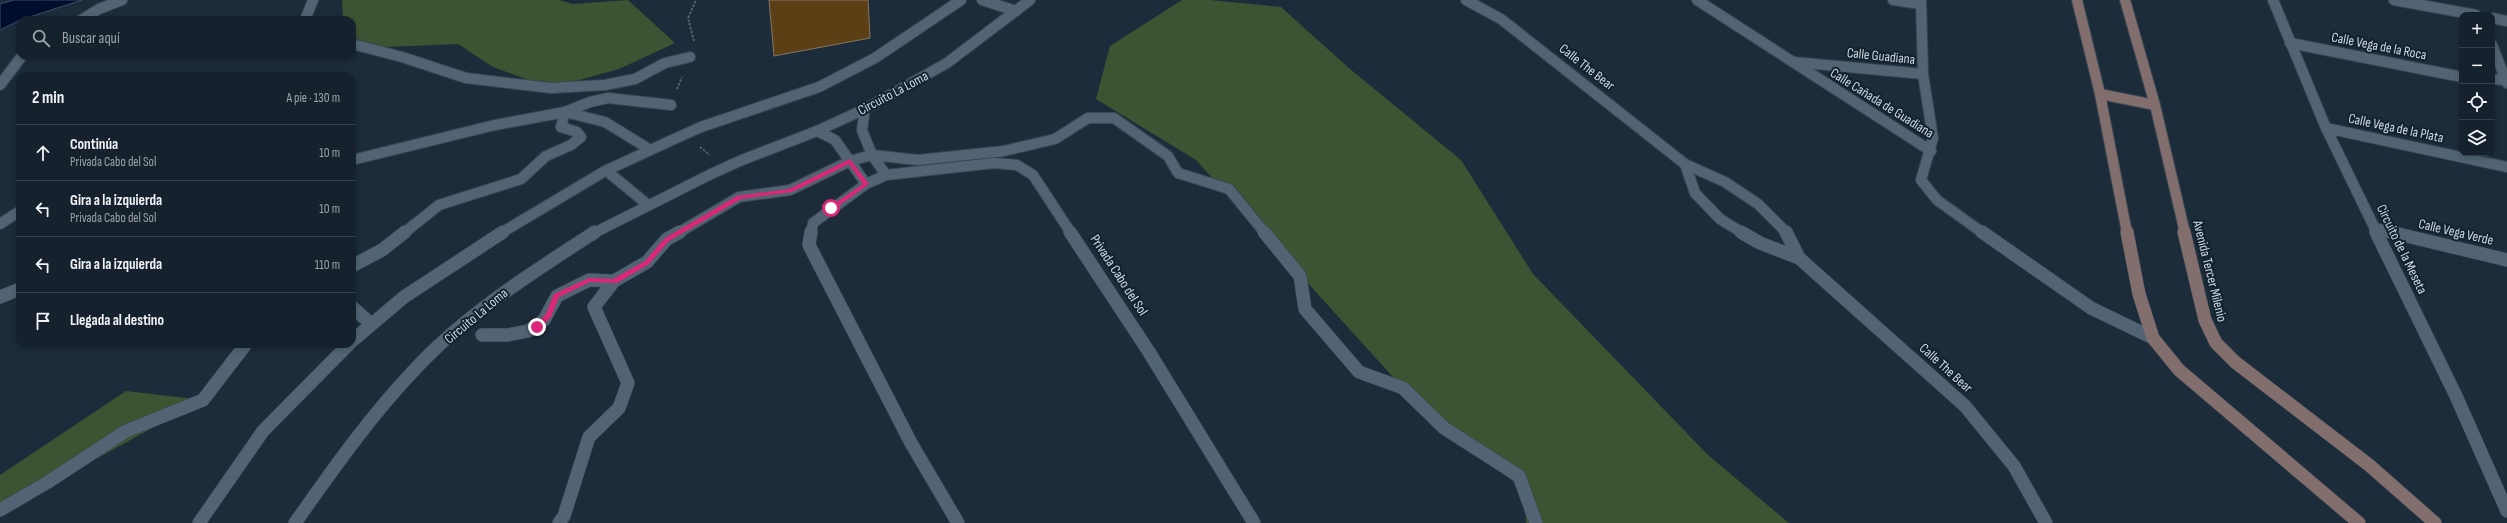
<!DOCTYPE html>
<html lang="es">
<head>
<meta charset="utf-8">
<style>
  body { margin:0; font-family:"Sofia Sans Condensed",sans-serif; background:#1e2934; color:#f1f3f6 }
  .controls { position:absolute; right:12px; top:12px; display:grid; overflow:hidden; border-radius:8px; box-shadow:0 2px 6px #0003 }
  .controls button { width:36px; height:36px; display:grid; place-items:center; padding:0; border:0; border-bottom:1px solid #343e48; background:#15212c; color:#f1f3f6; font:20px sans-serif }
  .stop { position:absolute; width:12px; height:12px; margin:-9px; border:3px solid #db2777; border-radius:50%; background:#fff }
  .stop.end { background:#db2777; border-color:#fff; box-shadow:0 1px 4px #0008 }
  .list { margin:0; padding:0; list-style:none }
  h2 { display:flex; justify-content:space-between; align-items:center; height:52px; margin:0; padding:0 16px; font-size:17px }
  h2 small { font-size:13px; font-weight:400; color:#9da3a9 }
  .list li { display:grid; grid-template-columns:26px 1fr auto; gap:12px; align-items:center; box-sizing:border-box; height:56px; padding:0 16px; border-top:1px solid #343e48 }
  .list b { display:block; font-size:15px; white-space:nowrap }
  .list p { margin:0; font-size:13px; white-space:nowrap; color:#9da3a9 }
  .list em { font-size:13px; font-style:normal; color:#9da3a9 }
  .icon { flex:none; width:22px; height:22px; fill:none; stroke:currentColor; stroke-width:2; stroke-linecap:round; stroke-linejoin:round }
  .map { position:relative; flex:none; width:2507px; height:523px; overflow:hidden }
  .search { position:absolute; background:#15212c; box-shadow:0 2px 6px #0003; left:16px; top:16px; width:340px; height:44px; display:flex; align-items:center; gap:10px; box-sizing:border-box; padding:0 14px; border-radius:12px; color:#9da3a9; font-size:15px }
  .panel { position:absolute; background:#15212c; box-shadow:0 2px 6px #0003; left:16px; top:72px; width:340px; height:276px; border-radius:12px }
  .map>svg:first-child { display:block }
  .green { fill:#3d5332 }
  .water { fill:#000e2e; stroke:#3e4b64 }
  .building { fill:#5c3f15; stroke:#847663 }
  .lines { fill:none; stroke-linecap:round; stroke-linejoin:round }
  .street-far1-casing { stroke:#394752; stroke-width:12 }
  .street-casing { stroke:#394752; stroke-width:14 }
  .secondary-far1-casing { stroke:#394752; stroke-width:12 }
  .secondary-casing { stroke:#394752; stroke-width:14 }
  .path { stroke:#54626e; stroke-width:2; stroke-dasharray:2.5 1.5; stroke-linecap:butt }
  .street-far1 { stroke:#526474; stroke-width:10 }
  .street { stroke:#526474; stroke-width:13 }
  .secondary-far1 { stroke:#826e6c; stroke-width:10 }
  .secondary { stroke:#826e6c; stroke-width:13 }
  .street-bridge-casing { stroke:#394752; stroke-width:12; stroke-linecap:butt }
  .street-bridge { stroke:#526474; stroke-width:10 }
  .route { fill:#db2777 }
  .labels { text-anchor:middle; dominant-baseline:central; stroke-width:4; stroke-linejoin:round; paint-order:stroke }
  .street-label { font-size:14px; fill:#ced8e1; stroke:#12222f }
</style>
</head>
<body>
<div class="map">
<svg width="2507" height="523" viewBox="0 0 2507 523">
  <rect width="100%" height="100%" fill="#1c2c3a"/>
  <g class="green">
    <polygon points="342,0 559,0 573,4 628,0 675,43 619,69 551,88 493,67 458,44 364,48 352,32 352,20 343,20"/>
    <polygon points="1182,0 1210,0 1281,7 1350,69 1461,160 1533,274 1708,455 1789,523 1526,523 1524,491 1403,388 1196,160 1096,99 1110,46"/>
    <polygon points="126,391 203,400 0,512 0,475"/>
  </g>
  <polygon class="water" points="14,0 82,0 20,20 0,30 0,4"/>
  <polygon class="building" points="769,0 868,0 870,38 774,56"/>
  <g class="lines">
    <g class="street-far1-casing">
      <g id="street-far1">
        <polyline points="982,0 1016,11"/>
        <polyline points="1466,0 1501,19 1685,164 1725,182 1758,204 1787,233"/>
        <polyline points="1697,0 1931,151"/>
        <polyline points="1893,0 1921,4"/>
        <polyline points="1921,0 1923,74 1933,138 1921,180 1937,200 1983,233"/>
        <polyline points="2273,0 2326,128 2377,233"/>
        <polyline points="2394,0 2476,15"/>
        <polyline points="2492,18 2507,21"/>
        <polyline points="81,20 99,9 122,0"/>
        <polyline points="305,20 313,0"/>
        <polyline points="2290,43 2462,77"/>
        <polyline points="352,44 402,57 466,78 551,88 605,85 635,79 665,63 690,57"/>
        <polyline points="2492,45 2507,83"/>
        <polyline points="1793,62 1923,74"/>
        <polyline points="2492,79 2507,80"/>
        <polyline points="0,85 22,56"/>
        <polyline points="865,109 862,130 872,155 886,175"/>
        <polyline points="701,127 819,87 875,58 961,0"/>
        <polyline points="2326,128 2507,167"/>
        <polyline points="817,131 835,140 866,184"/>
        <polyline points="352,160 495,125 565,112 605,122 649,149"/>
        <polyline points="742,160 817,131 865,109 947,63 1030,0"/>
        <polyline points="1685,164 1695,193 1720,219 1743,233"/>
        <polyline points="608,172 647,204"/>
        <polyline points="0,224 20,211"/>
        <polyline points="2375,228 2394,233"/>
        <polyline points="404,233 439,205 521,179 546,156 571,145 581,137 577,132 561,127 565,112 590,102 608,98 671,105"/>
        <polyline points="501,233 605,171 672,140"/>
        <polyline points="594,233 711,174"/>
        <polyline points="678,233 739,197 790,190 850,161 872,155 918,160 1004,151 1055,139 1088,118 1114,118 1168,156 1178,173 1229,189 1265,233"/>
        <polyline points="811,233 813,223 866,184 886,175 994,163 1017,165 1033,175 1071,233"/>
      </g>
    </g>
    <g class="street-casing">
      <g id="street">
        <polyline points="811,232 809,245 911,443 958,523"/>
        <polyline points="1070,232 1149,352 1254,523"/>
        <polyline points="1264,232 1300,276 1305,309 1359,372 1403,388 1444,428 1519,476 1536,523"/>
        <polyline points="1741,232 1760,243 1799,258 1965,406 2014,466 2046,523"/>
        <polyline points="1786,232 1799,258"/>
        <polyline points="1982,232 2091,308 2153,338"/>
        <polyline points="2376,232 2456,396 2507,511"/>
        <polyline points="2390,232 2507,260"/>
        <polyline points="352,266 382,250 405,232"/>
        <polyline points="0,297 20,289"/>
        <polyline points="352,307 370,323"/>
        <polyline points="482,335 508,335 528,331 544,320 557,296 589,280 614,281"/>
        <polyline points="352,341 404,297 503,232"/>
        <polyline points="0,510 48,482 126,431 203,400 246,344"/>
        <polyline points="199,523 263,431 349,344"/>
        <path d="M295,523C333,469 371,415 417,367C468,313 533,272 595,232"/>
        <polyline points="559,523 564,516 589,437 619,408 628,383 594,307 614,281 647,262 667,239 680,232"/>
      </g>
    </g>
    <g class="secondary-far1-casing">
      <g id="secondary-far1">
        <polyline points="2077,0 2100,94 2127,233"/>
        <polyline points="2125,0 2155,105 2185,233"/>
        <polyline points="2100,94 2155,105"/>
      </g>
    </g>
    <g class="secondary-casing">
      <g id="secondary">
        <polyline points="2127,232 2139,294 2153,338 2179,370 2359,523"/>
        <polyline points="2184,232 2205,320 2216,343 2235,362 2369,465 2435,523"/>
      </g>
    </g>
    <g class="path">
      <polyline points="694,41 688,18 696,0"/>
      <polyline points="677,89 682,77"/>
      <polyline points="700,147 710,155"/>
    </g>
    <use href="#street-far1" class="street-far1"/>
    <use href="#street" class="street"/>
    <use href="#secondary-far1" class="secondary-far1"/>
    <use href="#secondary" class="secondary"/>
    <g class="street-bridge-casing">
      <g id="street-bridge">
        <polyline points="672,140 701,127"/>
        <polyline points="711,174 742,160"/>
      </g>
    </g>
    <use href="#street-bridge" class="street-bridge"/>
  </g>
  <polygon class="route" points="850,159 869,184 833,210 828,208 863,184 849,164 792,192 741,199 669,241 649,264 617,283 590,282 559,297 551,317 539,329 533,327 546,314 554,294 589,278 613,279 645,261 665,238 737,196 789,189"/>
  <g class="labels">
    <g class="street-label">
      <text transform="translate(2379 46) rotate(11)">Calle Vega de la Roca</text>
      <text transform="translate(1881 56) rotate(6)">Calle Guadiana</text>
      <text transform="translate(1587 67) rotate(38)">Calle The Bear</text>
      <text transform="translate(893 93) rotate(-28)">Circuito La Loma</text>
      <text transform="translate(1882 103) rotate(32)">Calle Cañada de Guadiana</text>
      <text transform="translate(2396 128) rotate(12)">Calle Vega de la Plata</text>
      <text transform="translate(2456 232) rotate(13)">Calle Vega Verde</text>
      <text transform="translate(2402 249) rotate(64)">Circuito de la Meseta</text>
      <text transform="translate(2210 271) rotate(76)">Avenida Tercer Milenio</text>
      <text transform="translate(1119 275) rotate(57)">Privada Cabo del Sol</text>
      <text transform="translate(476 316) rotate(-40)">Circuito La Loma</text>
      <text transform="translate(1946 368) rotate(42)">Calle The Bear</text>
    </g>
  </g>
</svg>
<div class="controls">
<button>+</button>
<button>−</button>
<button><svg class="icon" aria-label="locate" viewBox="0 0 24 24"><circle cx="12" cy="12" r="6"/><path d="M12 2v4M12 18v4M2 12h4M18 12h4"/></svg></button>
<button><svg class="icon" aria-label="layers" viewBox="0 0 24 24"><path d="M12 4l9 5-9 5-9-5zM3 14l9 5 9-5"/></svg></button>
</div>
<div class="stop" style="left:831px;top:208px"></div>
<div class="stop end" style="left:537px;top:327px"></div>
<div class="search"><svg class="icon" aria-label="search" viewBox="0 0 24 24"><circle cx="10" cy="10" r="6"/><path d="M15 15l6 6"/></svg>Buscar aquí</div>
<section class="panel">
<h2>2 min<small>A pie · 130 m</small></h2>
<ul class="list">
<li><svg class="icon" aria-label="ahead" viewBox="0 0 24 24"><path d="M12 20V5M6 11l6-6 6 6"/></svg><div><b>Continúa</b><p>Privada Cabo del Sol</p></div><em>10 m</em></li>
<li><svg class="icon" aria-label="left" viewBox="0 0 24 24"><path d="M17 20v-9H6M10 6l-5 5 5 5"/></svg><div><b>Gira a la izquierda</b><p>Privada Cabo del Sol</p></div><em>10 m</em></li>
<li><svg class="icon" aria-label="left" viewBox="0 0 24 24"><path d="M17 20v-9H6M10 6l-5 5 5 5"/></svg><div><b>Gira a la izquierda</b></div><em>110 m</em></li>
<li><svg class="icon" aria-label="arrive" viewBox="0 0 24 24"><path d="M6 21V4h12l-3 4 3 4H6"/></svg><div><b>Llegada al destino</b></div></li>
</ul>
</section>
</div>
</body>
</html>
